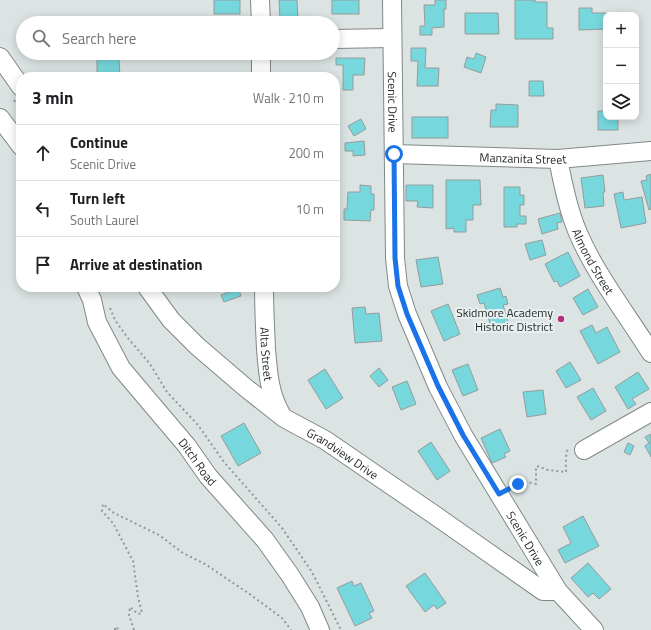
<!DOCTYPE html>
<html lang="en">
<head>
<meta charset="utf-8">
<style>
  body { margin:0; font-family:"Titillium Web",sans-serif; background:#f2f2f2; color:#202124 }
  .controls { position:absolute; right:12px; top:12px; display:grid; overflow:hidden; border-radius:8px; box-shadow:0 2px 10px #0003 }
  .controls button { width:36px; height:36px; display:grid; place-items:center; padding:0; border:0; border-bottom:1px solid #e0e0e0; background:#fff; color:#202124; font:20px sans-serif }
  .stop { position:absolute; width:12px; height:12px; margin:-9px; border:3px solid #1a73e8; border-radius:50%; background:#fff }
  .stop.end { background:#1a73e8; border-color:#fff; box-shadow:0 1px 4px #0008 }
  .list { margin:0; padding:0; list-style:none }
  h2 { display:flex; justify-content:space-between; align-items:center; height:52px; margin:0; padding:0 16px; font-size:17px }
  h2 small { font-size:13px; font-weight:400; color:#757577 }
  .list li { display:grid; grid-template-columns:26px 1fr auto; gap:12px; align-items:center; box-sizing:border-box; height:56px; padding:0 16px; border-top:1px solid #e0e0e0 }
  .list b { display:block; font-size:15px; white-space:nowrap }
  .list p { margin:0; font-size:13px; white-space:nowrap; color:#757577 }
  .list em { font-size:13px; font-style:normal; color:#757577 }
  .icon { flex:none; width:22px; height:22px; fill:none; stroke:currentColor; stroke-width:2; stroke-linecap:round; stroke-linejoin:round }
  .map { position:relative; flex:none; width:651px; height:630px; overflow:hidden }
  .search { position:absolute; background:#fff; box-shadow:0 2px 10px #0003; left:16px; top:16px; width:324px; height:44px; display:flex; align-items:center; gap:10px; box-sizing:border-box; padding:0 14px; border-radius:22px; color:#757577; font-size:15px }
  .panel { position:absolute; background:#fff; box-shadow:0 2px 10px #0003; left:16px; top:72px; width:324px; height:220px; border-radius:16px }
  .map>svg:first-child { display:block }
  .building { fill:#76d8dc; stroke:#959c9c }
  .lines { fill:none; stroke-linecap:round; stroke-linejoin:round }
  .minor-casing { stroke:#818888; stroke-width:20 }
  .path { stroke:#929898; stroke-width:2; stroke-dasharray:2 3; stroke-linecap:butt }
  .minor { stroke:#fff; stroke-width:18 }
  .route { stroke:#1a73e8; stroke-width:5 }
  .poi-dot { fill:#b1317c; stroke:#e9f0f0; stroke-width:1.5 }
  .labels { text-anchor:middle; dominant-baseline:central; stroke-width:4; stroke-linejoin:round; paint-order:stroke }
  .street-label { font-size:12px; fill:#282b2b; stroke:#e9f0f0 }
  .poi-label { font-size:12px; fill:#282b2b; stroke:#e9f0f0; text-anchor:end }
</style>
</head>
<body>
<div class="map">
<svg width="651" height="630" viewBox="0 0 651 630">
  <rect width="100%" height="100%" fill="#dbe3e3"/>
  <g class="building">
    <rect x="214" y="0" width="26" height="14"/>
    <polygon points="279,0 297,0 298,19 280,19"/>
    <rect x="332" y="0" width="27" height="14"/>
    <polygon points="435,0 446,0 446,9 444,9 444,27 432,28 432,35 420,35 420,26 425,26 424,5 435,5"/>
    <polygon points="515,0 535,0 535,2 547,2 547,28 553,28 553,39 515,39"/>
    <polygon points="579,8 592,8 592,13 606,13 606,29 579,30"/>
    <polygon points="465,13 498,13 499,34 465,34"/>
    <polygon points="411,48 426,48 425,68 439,68 438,86 417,86 418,61 411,61"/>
    <polygon points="476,53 486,57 481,73 464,67 467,57 474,59"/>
    <polygon points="336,58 365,58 364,75 353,75 353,90 343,90 343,65 336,65"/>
    <polygon points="97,59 119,59 120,77 97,77"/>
    <polygon points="529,81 543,81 544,96 529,96"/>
    <polygon points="496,104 518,105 518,127 490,127 491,110 496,110"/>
    <polygon points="598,111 606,111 606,117 618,117 618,130 598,130"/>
    <rect x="412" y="117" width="36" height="21"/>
    <polygon points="361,119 366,129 354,136 348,126"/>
    <polygon points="364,141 365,155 353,156 353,151 345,151 345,143"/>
    <polygon points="651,174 651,209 649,210 641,181 647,180 646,176"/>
    <polygon points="603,175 605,192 603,192 604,206 585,208 581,178"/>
    <polygon points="446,180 480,180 481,205 473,205 473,220 466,220 466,232 454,232 454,228 446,229"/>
    <polygon points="360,185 371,186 371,194 374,194 374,210 371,210 370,221 344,220 344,209 347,209 348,192 360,192"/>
    <polygon points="406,185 433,185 433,208 417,207 418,201 406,201"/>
    <polygon points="504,187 520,187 520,195 524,195 524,205 520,205 520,216 526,216 526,224 517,224 517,227 504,227"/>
    <polygon points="623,192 624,200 642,197 646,223 621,228 614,194"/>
    <polygon points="560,213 562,222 557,223 558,229 542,234 538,219"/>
    <polygon points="542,240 546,255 530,260 525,244"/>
    <polygon points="568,252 580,276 560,287 557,281 554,282 545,264"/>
    <polygon points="438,257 443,284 421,287 416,260"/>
    <polygon points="227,287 238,287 241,296 224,302 221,295 229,292"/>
    <polygon points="500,288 503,297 506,296 508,304 503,305 508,322 491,327 484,303 480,304 477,295"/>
    <polygon points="588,289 598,307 583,315 573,298"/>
    <polygon points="448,304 460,334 444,341 431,311"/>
    <polygon points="365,307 366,314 379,313 382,341 355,343 352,308"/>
    <polygon points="592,325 596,333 607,327 620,352 598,364 580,331"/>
    <polygon points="570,362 581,380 566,388 556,371"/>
    <polygon points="468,364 478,390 463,396 452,370"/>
    <polygon points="379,368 388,380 379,387 370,376"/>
    <polygon points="325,369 343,398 326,409 308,380"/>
    <polygon points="638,372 649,389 632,399 636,404 628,409 615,387"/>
    <polygon points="407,381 416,404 401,410 392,387"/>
    <polygon points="593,388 606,411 591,420 577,397"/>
    <polygon points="543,390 546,414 527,417 523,392"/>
    <polygon points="244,423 261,453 238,466 221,436"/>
    <polygon points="500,429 510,451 504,454 506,457 492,463 481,438"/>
    <polygon points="651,434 651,457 645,446 649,443 645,437"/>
    <polygon points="431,442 450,471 437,480 418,451"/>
    <polygon points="628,443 634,446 630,455 624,452"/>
    <polygon points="583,516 599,546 565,563 558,550 571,543 563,527"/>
    <polygon points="588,563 611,589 599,599 593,593 588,597 571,578"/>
    <polygon points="425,573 446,603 437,609 434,605 425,612 406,586"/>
    <polygon points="352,581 354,586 361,583 374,611 369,613 372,618 355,626 337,588"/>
  </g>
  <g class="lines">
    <g class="minor-casing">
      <g id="minor">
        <polyline points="260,0 261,23"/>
        <path id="s1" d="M392,0L395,258L398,286L407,314L438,387L463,435L558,591L594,630"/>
        <polyline points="333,39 391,38"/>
        <polyline points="261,53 261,77"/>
        <polyline points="0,57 21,87"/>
        <polyline points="0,118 21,146"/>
        <path id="s2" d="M394,154L558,159L651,151"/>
        <path id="s3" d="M558,159C563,184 568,209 578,233C596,275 626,313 651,353"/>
        <path id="s4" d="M86,287L92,300L97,322L121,368L187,446L208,476L265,540L290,575L310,607L320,630"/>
        <path id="s5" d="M147,287L171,320L197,346L246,388L284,418L325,440L436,516L543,591H558"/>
        <path id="s6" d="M264,287C264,308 265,328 266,349C268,372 269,393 281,414"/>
        <polyline points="584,450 651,412"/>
      </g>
    </g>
    <g class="path">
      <polyline points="14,100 21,111"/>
      <polyline points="110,308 115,320 127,337 150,364 167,392 198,425 224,462 282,528 312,572 341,630"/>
      <path d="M512,488L522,481L536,484V467L537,466L548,470L566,472C566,464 565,456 568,449H570"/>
      <polyline points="115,630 115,627 116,627 119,630"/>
      <polyline points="134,630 129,615 130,607 138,614 142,613 138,597 133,561 113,523 102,511 103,504 114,513 159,535 183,553 205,564 251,595 282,618 291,630"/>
    </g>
    <use href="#minor" class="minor"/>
  </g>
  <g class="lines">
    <polyline class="route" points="394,154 395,258 398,286 407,314 438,386 463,435 499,494 518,484"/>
  </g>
  <circle class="poi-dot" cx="561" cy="319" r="4"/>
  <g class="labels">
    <g class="street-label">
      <text stroke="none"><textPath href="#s1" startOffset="102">Scenic Drive</textPath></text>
      <text stroke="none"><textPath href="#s2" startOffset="129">Manzanita Street</textPath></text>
      <text stroke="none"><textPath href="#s3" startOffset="109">Almond Street</textPath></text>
      <text stroke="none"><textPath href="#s6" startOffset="67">Alta Street</textPath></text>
      <text stroke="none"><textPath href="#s5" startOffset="259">Grandview Drive</textPath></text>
      <text stroke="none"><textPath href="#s4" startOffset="210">Ditch Road</textPath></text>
      <text stroke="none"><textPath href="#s1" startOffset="570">Scenic Drive</textPath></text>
    </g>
    <g class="poi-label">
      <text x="553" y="312">Skidmore Academy<tspan x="553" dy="14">Historic District</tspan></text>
    </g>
  </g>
</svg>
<div class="controls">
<button>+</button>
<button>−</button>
<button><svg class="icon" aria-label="layers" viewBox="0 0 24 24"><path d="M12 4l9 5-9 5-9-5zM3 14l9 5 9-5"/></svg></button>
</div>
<div class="stop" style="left:394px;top:154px"></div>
<div class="stop end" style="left:518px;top:484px"></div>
<div class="search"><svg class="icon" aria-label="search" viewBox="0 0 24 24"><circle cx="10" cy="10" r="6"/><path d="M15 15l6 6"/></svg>Search here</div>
<section class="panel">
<h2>3 min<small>Walk · 210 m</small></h2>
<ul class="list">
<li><svg class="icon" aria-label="ahead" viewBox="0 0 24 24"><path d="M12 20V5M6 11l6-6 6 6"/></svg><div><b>Continue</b><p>Scenic Drive</p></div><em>200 m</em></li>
<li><svg class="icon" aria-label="left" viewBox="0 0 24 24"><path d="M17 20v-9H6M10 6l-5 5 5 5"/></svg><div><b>Turn left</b><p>South Laurel</p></div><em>10 m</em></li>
<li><svg class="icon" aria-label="arrive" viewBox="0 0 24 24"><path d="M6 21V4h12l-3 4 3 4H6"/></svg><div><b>Arrive at destination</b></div></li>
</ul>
</section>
</div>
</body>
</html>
